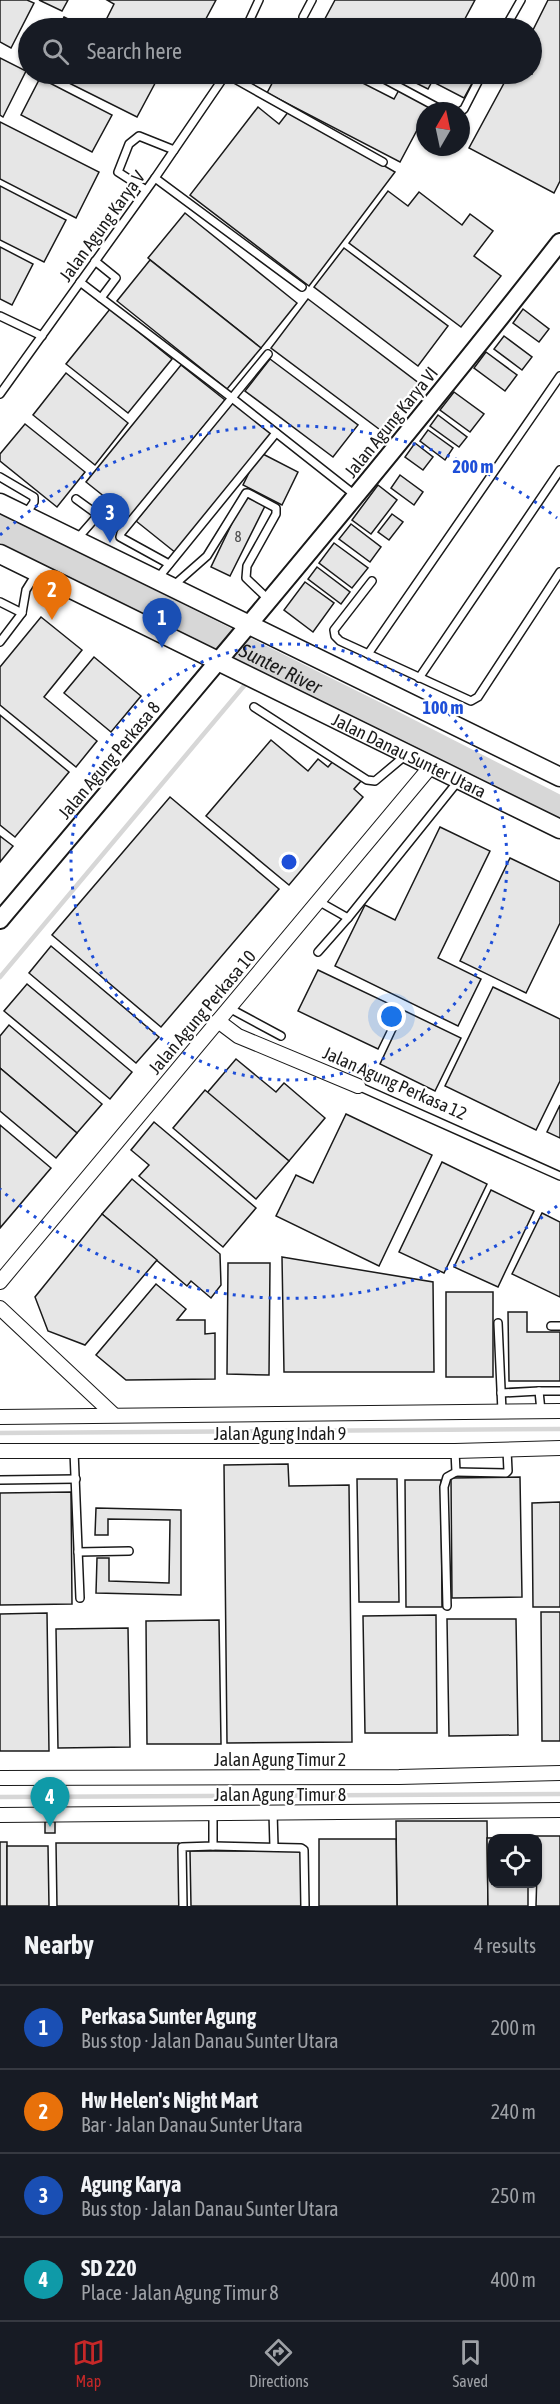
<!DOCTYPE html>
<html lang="en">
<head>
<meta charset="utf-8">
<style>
  body { margin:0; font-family:"Asap Condensed",sans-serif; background:#242831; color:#f1f3f6 }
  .controls { position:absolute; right:18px; bottom:18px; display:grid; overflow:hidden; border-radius:12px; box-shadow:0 2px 4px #0004 }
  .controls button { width:54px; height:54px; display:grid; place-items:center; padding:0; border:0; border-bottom:2px solid #363941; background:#171b24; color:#f1f3f6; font:30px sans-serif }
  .compass { position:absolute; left:416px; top:102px; width:54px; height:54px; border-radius:50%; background:#171b24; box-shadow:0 2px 4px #0004; rotate:9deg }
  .you { position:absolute; left:392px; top:1017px; width:21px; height:21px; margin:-15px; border:4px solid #fff; border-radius:50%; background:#1a73e8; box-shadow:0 0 0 9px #1a73e833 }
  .badge { display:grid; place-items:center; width:39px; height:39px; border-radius:50%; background:#c62828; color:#fff; font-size:20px; font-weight:700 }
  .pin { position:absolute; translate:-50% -50px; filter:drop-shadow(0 2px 3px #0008) }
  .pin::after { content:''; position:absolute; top:32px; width:21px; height:18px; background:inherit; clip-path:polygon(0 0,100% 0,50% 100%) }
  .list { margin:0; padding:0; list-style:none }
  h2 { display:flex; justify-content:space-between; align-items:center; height:78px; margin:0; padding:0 24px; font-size:26px }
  h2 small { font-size:20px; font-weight:400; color:#9ea1a6 }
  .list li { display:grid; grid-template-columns:39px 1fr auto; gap:18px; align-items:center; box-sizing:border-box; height:84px; padding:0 24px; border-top:2px solid #363941 }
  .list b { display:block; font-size:22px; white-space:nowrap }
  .list p { margin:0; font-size:20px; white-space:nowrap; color:#9ea1a6 }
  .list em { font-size:20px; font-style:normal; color:#9ea1a6 }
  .icon { flex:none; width:33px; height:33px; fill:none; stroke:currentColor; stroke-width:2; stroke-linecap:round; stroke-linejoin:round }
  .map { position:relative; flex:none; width:560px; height:1906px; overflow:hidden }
  .search { position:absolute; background:#171b24; box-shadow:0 2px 4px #0004; left:18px; right:18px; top:18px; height:66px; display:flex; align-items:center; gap:15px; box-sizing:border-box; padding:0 21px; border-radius:33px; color:#9ea1a6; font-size:22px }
  .sheet { height:414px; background:#171b24 }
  nav { display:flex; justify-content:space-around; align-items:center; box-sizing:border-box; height:84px; border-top:2px solid #363941; background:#171b24; font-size:16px; color:#9ea1a6 }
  nav a { display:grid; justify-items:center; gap:3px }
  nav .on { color:#c62828 }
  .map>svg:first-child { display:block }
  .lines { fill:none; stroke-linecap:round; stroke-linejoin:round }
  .stream { stroke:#d7d7d7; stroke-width:4.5 }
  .river { stroke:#d7d7d7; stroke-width:26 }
  .building { fill:#e6e6e6; stroke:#1a1a1a; stroke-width:1.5 }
  .service-casing { stroke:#1a1a1a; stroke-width:10 }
  .minor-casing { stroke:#1a1a1a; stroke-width:16 }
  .tertiary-casing { stroke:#1a1a1a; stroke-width:20 }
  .secondary-casing { stroke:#1a1a1a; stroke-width:21 }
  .service { stroke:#fff; stroke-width:7 }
  .minor { stroke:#fff; stroke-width:14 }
  .tertiary { stroke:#fff; stroke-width:16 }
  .secondary { stroke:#fff; stroke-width:18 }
  .ring { fill:none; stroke:#1d4ed8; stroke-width:3; stroke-dasharray:3 6 }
  .labels { text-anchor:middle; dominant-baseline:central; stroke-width:4.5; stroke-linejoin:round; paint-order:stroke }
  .number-label { font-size:15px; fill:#4d4d4d }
  .street-label { font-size:18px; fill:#1a1a1a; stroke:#fff }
  .water-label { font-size:20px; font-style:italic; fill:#1a1a1a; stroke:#fff }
  .centre { fill:#1d4ed8; stroke:#fff; stroke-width:3 }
  .ring-label { font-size:18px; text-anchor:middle; font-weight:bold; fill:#1d4ed8; stroke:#fff; stroke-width:4.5; stroke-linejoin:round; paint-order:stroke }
</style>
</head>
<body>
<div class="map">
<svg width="560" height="1906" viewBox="0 0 560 1906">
  <rect width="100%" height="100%" fill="#fff"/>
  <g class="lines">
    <g class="stream">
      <polyline points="254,674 266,660"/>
      <polyline points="0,977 249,680"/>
      <polyline points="0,1433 560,1429"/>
      <polyline points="0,1797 560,1794"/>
    </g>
    <path class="river" id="s1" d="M0,528L378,716L560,809"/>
  </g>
  <g class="building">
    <polygon points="0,0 27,0 34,3 11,48 0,42"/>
    <polygon points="39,0 68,0 62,11"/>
    <polygon points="107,0 216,0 201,28 102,28 114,4"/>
    <polygon points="335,0 475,0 460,28 320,28"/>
    <polygon points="548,0 560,0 560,181 554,193 469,148 509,74 532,74 532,32"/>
    <polygon points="64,17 86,28 59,28"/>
    <polygon points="0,58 26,71 3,117 0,115"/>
    <polygon points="51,74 160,74 137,117"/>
    <polygon points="277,74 345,74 394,99 399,90 430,106 425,111 425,115 400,162 267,93"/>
    <polygon points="398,74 436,74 428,89"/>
    <polygon points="440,74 477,74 464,98 435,83"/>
    <polygon points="40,78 112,115 92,152 21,115"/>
    <polygon points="258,107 279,124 289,111 395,172 309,286 190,195"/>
    <polygon points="0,122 99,172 76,218 0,179"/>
    <polygon points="0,186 66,220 44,262 0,240"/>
    <polygon points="388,191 408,206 419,192 462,225 470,214 493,231 474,256 501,276 461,327 349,243"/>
    <polygon points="185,213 297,303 261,348 148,258"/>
    <polygon points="0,247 33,264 12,305 0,299"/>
    <polygon points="344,248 448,326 418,366 314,287"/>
    <polygon points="150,260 261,348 227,389 117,301"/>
    <polygon points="308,299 420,384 383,432 271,348"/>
    <polygon points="110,309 172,359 128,413 66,364"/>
    <polygon points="523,309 549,329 539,342 513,323"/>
    <polygon points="504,336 532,357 522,370 494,349"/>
    <polygon points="486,352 517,375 505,391 474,368"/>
    <polygon points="270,359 358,425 333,457 245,391"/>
    <polygon points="181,365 225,400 130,517 86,482"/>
    <polygon points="66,373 128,423 95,465 33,415"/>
    <polygon points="454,392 484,414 470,432 440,410"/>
    <polygon points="232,402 272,434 176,553 136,521"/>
    <polygon points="438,415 467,437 459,447 430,426"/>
    <polygon points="25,424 85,472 57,507 0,461 0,454"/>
    <polygon points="428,430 453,448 445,460 420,441"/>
    <polygon points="415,443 433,457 423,470 405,457"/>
    <polygon points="259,452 298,472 282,505 243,485"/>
    <polygon points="400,475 423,492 414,505 391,488"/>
    <polygon points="378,485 397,500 371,534 352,520"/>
    <polygon points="245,496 265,506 230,576 211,567"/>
    <polygon points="392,514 403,522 389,540 378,532"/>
    <polygon points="351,524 381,547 370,562 339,539"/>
    <polygon points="334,543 368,568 352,588 319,563"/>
    <polygon points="317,567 350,592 341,604 308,579"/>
    <polygon points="305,582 334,603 313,632 284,610"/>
    <polygon points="41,617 82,650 44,697 97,741 76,767 0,705 0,667"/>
    <polygon points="94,657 141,696 111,732 64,693"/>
    <polygon points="0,715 69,772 15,837 0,825"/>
    <polygon points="271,740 308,771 318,759 328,767 335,759 361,781 354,789 363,797 289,885 206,816"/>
    <polygon points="170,797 279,889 161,1027 52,935"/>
    <polygon points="440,827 490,851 438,958 481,979 458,1026 335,966 365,905 395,920"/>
    <polygon points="0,836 13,846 0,862"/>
    <polygon points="510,858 560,882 560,923 526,993 460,961"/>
    <polygon points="51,946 159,1037 136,1063 29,973"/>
    <polygon points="318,970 398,1008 378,1049 298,1011"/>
    <polygon points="27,984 132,1072 110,1099 4,1011"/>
    <polygon points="493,987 560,1019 560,1081 536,1130 445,1086"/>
    <polygon points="405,1011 461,1038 435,1091 380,1064"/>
    <polygon points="9,1025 102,1104 77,1133 0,1068 0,1036"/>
    <polygon points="236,1059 276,1092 284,1083 325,1118 289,1161 207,1093"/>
    <polygon points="0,1068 77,1133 56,1158 0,1111"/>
    <polygon points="205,1090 289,1161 256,1199 173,1128"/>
    <polygon points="560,1105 560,1138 547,1132"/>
    <polygon points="346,1114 432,1155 379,1266 276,1216 296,1175 313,1183"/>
    <polygon points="154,1122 256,1208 223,1247 139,1176 149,1165 131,1150"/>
    <polygon points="0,1125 51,1168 0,1228"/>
    <polygon points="442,1162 487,1184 444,1273 399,1252"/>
    <polygon points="132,1179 220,1254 221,1285 211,1298 191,1281 187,1286 102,1214"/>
    <polygon points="491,1190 534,1211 498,1287 454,1267"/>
    <polygon points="542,1213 560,1222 560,1297 512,1274"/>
    <polygon points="102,1214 157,1260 85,1345 48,1331 35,1297"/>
    <polygon points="282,1257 433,1282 434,1372 284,1372"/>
    <polygon points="228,1263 270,1263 269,1375 227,1374"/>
    <polygon points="156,1284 186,1309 177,1320 205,1320 205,1334 215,1333 215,1379 126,1380 96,1355"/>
    <rect x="446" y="1292" width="47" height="85"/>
    <polygon points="508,1312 527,1312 527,1332 560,1332 560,1381 509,1381"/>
    <polygon points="288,1464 289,1486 349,1485 352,1742 227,1743 224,1465"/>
    <polygon points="520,1477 522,1597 452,1598 451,1478"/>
    <polygon points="357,1479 397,1479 399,1602 359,1602"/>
    <polygon points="405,1480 441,1480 442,1607 406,1607"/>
    <polygon points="71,1492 72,1604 0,1605 0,1493"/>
    <polygon points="560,1502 560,1607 533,1607 532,1503"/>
    <polygon points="96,1508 181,1510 181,1595 96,1593 97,1558 109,1558 109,1581 169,1583 170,1520 108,1519 108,1535 95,1535"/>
    <polygon points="541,1612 560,1612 560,1741 542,1741"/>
    <polygon points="47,1613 49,1751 0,1751 0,1614"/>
    <polygon points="436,1615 437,1733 365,1733 363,1616"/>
    <polygon points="447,1619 516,1619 518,1735 449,1736"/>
    <polygon points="219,1620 221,1744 147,1744 146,1621"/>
    <polygon points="128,1628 130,1747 58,1748 56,1629"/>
    <rect x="45" y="1821" width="10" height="12"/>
    <polygon points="396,1821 487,1821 488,1906 397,1906"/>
    <polygon points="535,1836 560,1836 560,1906 536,1906 538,1838"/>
    <polygon points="528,1837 492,1838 492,1884 528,1884 528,1906 488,1906 487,1838"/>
    <polygon points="319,1839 396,1839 397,1906 319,1906"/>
    <rect x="0" y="1842" width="7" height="64"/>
    <polygon points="56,1843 179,1843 180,1906 57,1906"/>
    <polygon points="7,1846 48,1846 49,1906 7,1906"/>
    <polygon points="190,1851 303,1851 304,1906 191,1906"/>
  </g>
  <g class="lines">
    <g class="service-casing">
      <g id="service">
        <polyline points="246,28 259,0"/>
        <polyline points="304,28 303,17 312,0"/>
        <polyline points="505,28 521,0"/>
        <polyline points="226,74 383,162"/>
        <polyline points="375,74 444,111"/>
        <polyline points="461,111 464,109 482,74"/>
        <polyline points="155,178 302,287"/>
        <polyline points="146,190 118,172 129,144 139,136 174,150"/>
        <polyline points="95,261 116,278 101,298"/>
        <polyline points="80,282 232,398 355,495"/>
        <polyline points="0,316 42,336"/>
        <polyline points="0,394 155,178 226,74"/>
        <polyline points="0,477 34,497 34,502 25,515"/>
        <polyline points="76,499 98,515 77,539"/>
        <polyline points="169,564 120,537 121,533 268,354"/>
        <polyline points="158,578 276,433"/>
        <polyline points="372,581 334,630 335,636 340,641 471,701 478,697 560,572"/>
        <polyline points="173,586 207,556 246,493 248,493 276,508 276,514 247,566 246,578 268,599"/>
        <polyline points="0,602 22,613"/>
        <polyline points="0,642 22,613 26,590 36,574"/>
        <polyline points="368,654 560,376"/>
        <polyline points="419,678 560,470"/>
        <polyline points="254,707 367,780 375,781 406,755"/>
        <polyline points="318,901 348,918"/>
        <polyline points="318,952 348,918 459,780"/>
        <polyline points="229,1008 281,1036"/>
        <polyline points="358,1086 560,1176"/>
        <polyline points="498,1323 502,1411"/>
        <polyline points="551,1326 560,1326"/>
        <polyline points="501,1393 539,1391"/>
        <polyline points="541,1411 539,1391 560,1391"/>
        <polyline points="74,1451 80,1598"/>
        <polyline points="456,1472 506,1473 508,1471 507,1450"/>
        <polyline points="0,1480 76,1479"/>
        <polyline points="78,1552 129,1551"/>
        <polyline points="447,1606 444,1487 447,1477 456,1472 455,1451"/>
        <polyline points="273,1812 274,1847"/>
        <polyline points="213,1846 301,1848 304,1850 305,1906"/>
        <polyline points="183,1906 182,1847 213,1846 213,1813"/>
      </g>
    </g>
    <g class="minor-casing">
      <g id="minor">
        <polyline points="218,1021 238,1036 358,1086"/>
        <polyline points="0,1282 432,765"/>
        <polyline points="0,1308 114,1415"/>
        <polyline points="0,1417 560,1411"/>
        <polyline points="0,1451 455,1451 560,1448"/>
        <polyline points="0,1778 399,1777 560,1773"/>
        <polyline points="0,1815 560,1810"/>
      </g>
    </g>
    <g class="tertiary-casing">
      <path id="tertiary" d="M0,920C189,696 379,473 560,242"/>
    </g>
    <g class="secondary-casing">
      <g id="secondary">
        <polyline points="0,503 560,777"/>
        <path id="s2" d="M0,554L560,829"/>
      </g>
    </g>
    <use href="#service" class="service"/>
    <use href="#minor" class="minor"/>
    <use href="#tertiary" class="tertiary"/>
    <use href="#secondary" class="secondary"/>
  </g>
  <g class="ring">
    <circle cx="289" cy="862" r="218"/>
    <path d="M557 1206A436 436 0 0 1 0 1189M0 535A436 436 0 0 1 557 518"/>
  </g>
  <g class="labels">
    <g class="number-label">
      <text x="238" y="536">8</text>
    </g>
    <g class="street-label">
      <text transform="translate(102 226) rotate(-54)">Jalan Agung Karya V</text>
      <text transform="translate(391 422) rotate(-51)">Jalan Agung Karya VI</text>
      <text stroke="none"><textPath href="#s2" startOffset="456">Jalan Danau Sunter Utara</textPath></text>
      <text transform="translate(109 760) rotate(-50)">Jalan Agung Perkasa 8</text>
      <text transform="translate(202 1012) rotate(-50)">Jalan Agung Perkasa 10</text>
      <text transform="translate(395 1083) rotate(24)">Jalan Agung Perkasa 12</text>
      <text x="280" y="1433">Jalan Agung Indah 9</text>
      <text x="280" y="1759">Jalan Agung Timur 2</text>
      <text x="280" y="1794">Jalan Agung Timur 8</text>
    </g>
    <g class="water-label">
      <text stroke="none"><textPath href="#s1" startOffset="314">Sunter River</textPath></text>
    </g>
  </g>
  <circle cx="289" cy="862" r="9" class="centre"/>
  <g class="ring-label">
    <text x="473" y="473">200 m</text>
    <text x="443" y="714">100 m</text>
  </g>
</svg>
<div class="controls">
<button><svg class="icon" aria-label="locate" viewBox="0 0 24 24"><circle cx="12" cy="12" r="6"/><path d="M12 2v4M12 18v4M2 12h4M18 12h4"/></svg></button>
</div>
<svg class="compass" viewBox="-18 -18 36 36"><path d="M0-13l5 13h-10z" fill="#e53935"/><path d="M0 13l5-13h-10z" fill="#9ea1a6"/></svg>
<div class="you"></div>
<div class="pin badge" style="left:162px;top:648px;background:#1a4fb4">1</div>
<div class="pin badge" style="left:52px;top:620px;background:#e8710a">2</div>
<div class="pin badge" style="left:110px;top:543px;background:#1a4fb4">3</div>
<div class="pin badge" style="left:50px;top:1827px;background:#0f9aa8">4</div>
<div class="search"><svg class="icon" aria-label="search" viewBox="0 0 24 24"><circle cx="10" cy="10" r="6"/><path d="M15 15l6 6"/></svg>Search here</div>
</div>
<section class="sheet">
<h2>Nearby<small>4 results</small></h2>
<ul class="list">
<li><span class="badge" style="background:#1a4fb4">1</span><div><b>Perkasa Sunter Agung</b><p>Bus stop · Jalan Danau Sunter Utara</p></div><em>200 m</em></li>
<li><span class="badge" style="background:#e8710a">2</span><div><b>Hw Helen's Night Mart</b><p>Bar · Jalan Danau Sunter Utara</p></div><em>240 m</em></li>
<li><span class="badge" style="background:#1a4fb4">3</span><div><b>Agung Karya</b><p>Bus stop · Jalan Danau Sunter Utara</p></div><em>250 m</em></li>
<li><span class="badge" style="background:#0f9aa8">4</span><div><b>SD 220</b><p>Place · Jalan Agung Timur 8</p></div><em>400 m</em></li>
</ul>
</section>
<nav>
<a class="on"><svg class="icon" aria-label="map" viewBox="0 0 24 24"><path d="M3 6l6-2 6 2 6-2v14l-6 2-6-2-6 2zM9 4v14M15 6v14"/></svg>Map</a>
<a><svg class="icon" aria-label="directions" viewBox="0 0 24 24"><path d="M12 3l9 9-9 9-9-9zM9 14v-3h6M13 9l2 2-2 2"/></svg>Directions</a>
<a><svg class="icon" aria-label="saved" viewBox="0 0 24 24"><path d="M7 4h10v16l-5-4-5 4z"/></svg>Saved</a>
</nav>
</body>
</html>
